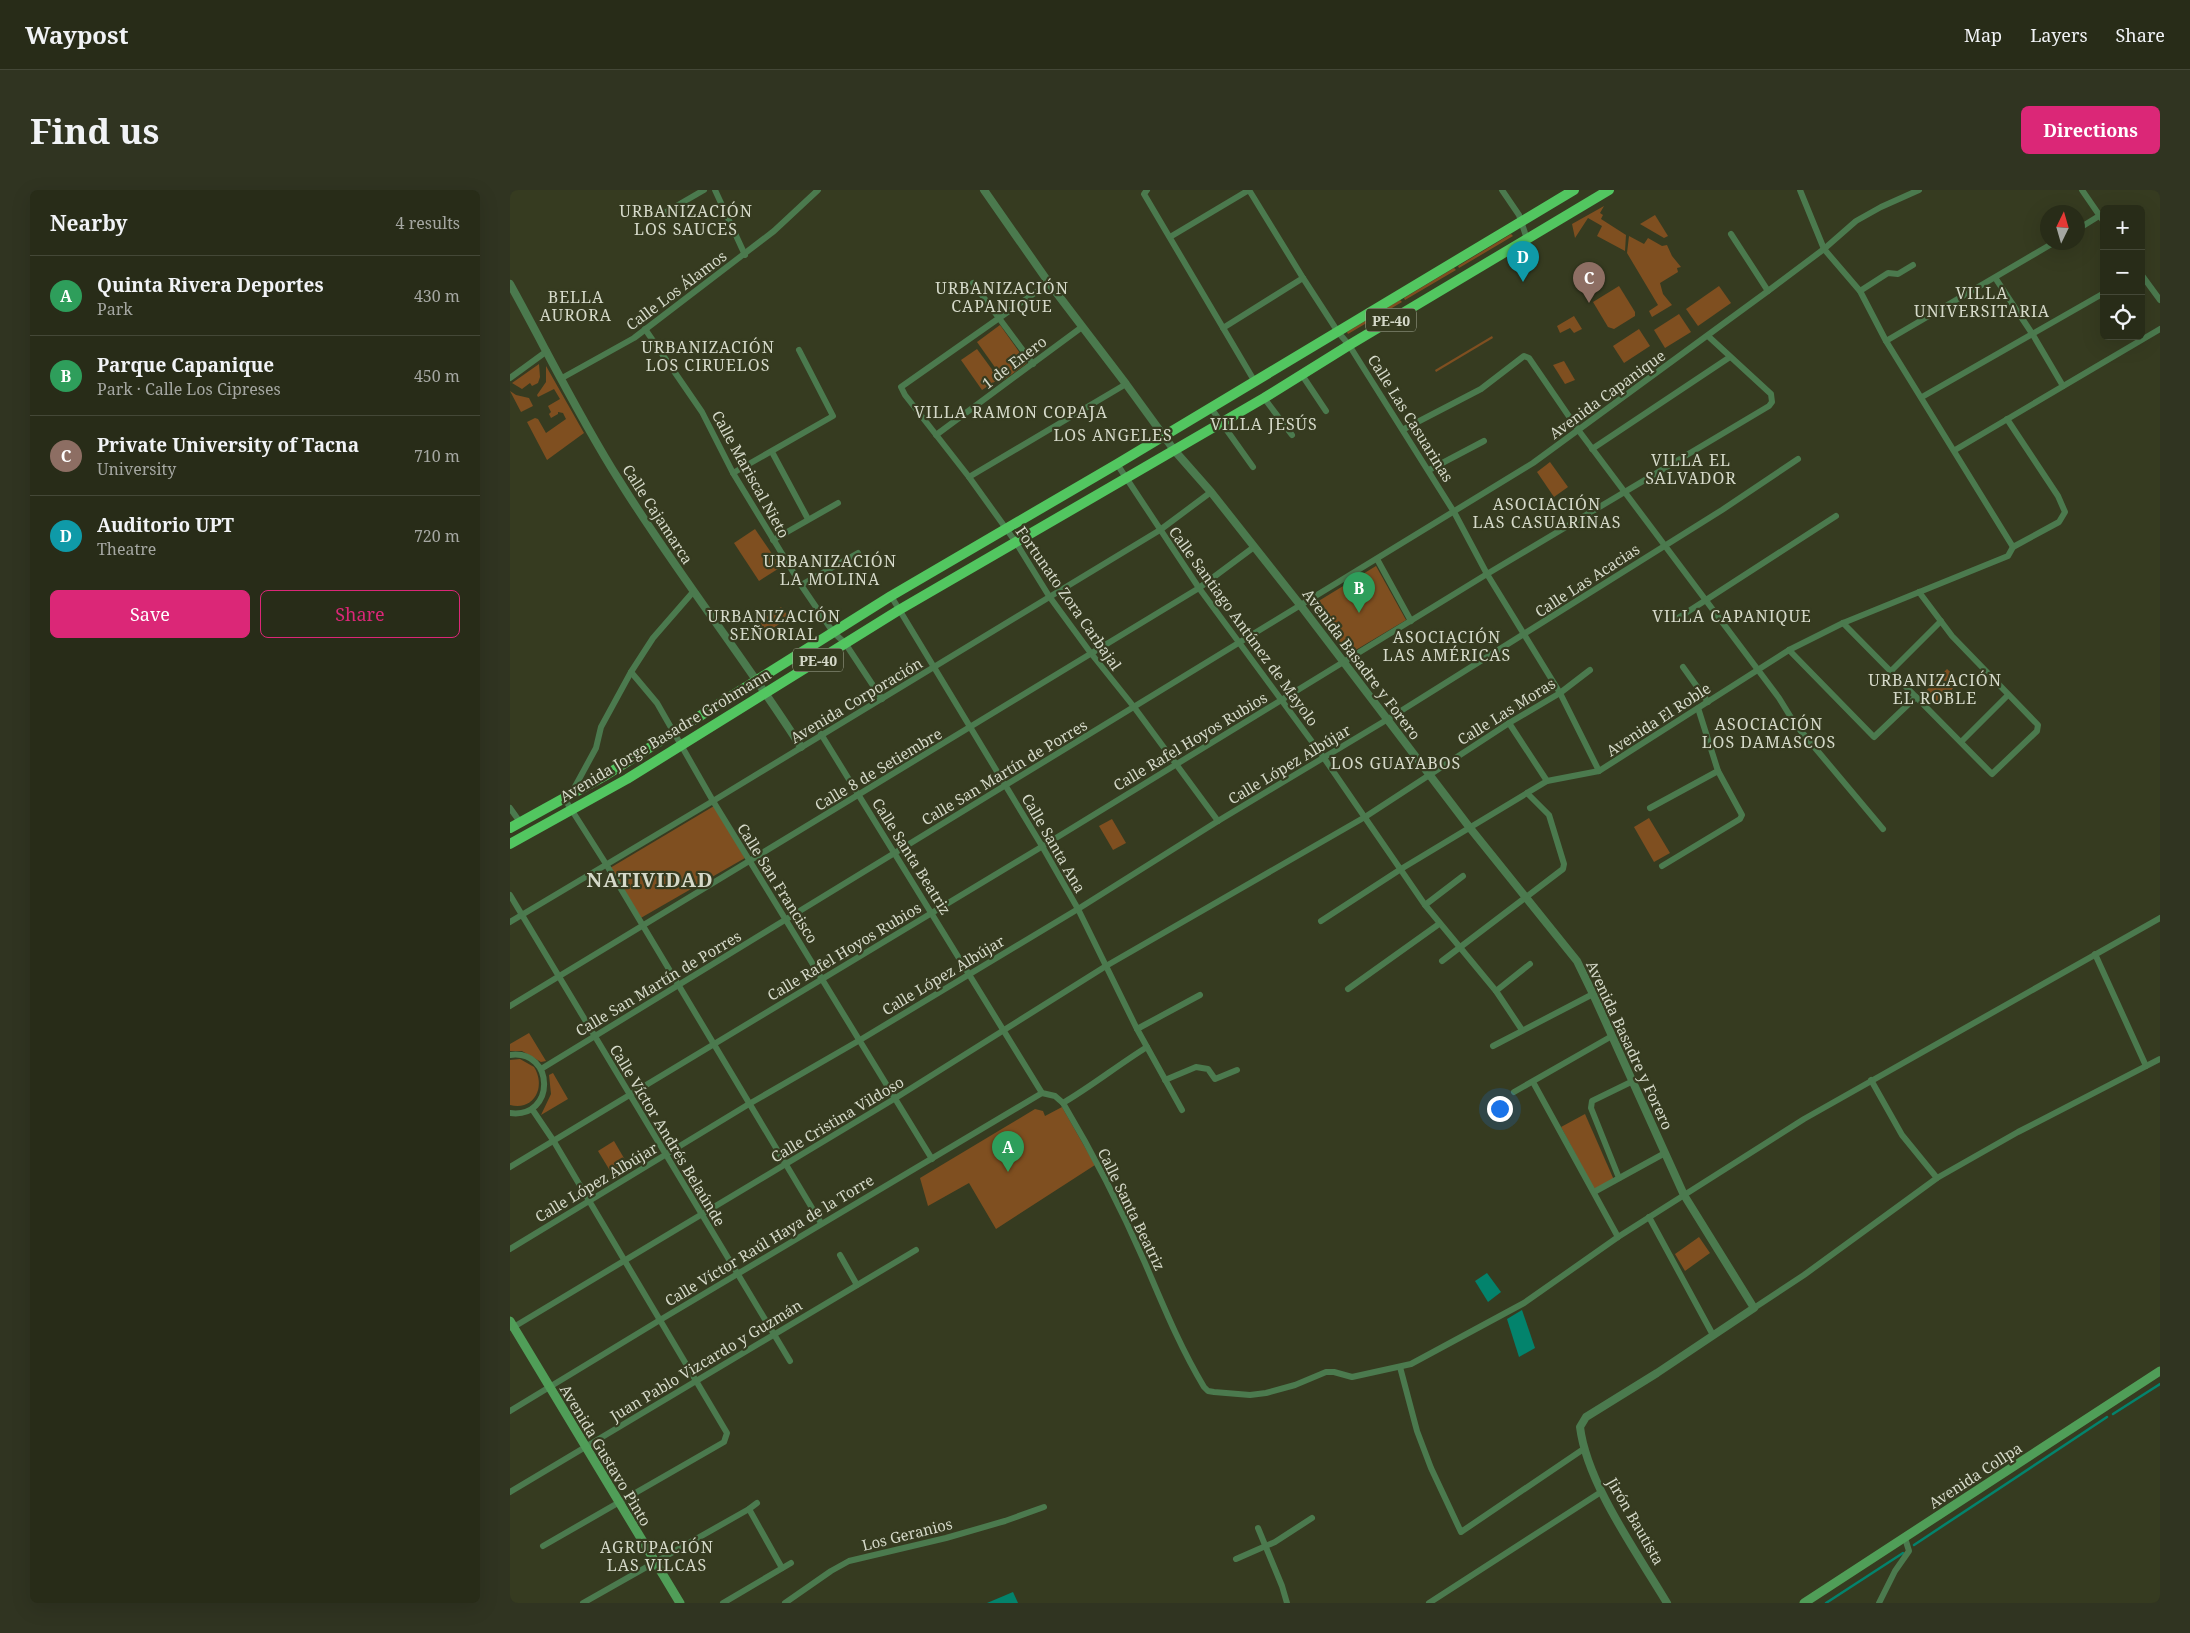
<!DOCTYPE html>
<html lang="en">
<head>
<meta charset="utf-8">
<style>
  body { margin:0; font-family:"Noto Serif",serif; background:#303421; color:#f1f3f6 }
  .controls { position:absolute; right:15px; top:15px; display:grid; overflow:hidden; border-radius:8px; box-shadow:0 5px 20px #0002 }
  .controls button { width:45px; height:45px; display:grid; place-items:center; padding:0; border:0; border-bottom:1px solid #444837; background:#282c18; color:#f1f3f6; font:25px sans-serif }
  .compass { position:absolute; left:1530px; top:15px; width:45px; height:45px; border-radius:50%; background:#282c18; box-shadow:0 5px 20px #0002; rotate:5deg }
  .you { position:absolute; left:989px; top:918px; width:18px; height:18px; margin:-12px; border:4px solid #fff; border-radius:50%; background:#1a73e8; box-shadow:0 0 0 8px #1a73e833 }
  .badge { display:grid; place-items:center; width:32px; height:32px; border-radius:50%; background:#db2777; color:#fff; font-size:16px; font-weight:700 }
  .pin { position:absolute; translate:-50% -41px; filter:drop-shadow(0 1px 2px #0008) }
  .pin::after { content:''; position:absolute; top:26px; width:18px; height:15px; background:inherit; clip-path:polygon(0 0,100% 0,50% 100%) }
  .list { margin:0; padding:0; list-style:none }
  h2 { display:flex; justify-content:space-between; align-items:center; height:65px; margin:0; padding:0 20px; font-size:21px }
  h2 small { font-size:16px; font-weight:400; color:#a5a7a2 }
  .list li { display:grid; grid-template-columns:32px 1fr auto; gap:15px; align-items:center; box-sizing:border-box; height:80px; padding:0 20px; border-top:1px solid #444837 }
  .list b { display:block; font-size:19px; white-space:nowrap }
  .list p { margin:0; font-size:16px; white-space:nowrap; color:#a5a7a2 }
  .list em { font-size:16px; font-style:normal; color:#a5a7a2 }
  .actions { display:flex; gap:10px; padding:15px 20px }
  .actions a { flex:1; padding:11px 0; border:1px solid #db2777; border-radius:8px; text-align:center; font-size:18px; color:#db2777 }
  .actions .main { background:#db2777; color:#fff }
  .icon { flex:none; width:28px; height:28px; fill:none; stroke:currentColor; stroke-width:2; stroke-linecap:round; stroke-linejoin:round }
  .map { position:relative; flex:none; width:1650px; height:1413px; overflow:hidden; border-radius:8px }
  header { display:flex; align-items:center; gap:30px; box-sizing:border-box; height:70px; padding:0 25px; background:#282c18; border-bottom:1px solid #444837 }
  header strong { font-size:24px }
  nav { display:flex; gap:28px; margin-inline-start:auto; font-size:18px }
  .intro { display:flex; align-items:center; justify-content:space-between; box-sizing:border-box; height:120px; padding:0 30px }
  h1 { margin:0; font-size:35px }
  .button { padding:12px 22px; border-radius:8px; background:#db2777; color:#fff; font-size:18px; font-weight:700 }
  main { display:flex; gap:30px; padding:0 30px }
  aside { flex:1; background:#282c18; border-radius:8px; box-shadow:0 5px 20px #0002 }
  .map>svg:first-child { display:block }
  .green { fill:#7f4f20 }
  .water { fill:#03836c }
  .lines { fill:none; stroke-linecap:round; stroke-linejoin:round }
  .stream { stroke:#03836c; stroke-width:2.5 }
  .minor { stroke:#4b7a4e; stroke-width:6 }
  .tertiary { stroke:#4b7a4e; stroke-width:8 }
  .secondary { stroke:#509e58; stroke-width:9 }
  .trunk { stroke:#52c660; stroke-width:10 }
  .labels { text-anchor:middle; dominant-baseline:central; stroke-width:4.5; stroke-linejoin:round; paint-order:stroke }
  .shield { fill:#363b20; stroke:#a5aa96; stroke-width:1 }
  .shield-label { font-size:14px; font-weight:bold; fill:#d5d9c9 }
  .street-label { font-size:15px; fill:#d5d9c9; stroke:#363b20 }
  .neighbourhood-label { font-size:16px; letter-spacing:1px; fill:#d5d9c9; stroke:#363b20 }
  .district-label { font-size:20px; font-weight:bold; letter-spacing:1px; fill:#d5d9c9; stroke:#363b20 }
</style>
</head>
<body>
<header>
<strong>Waypost</strong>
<nav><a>Map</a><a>Layers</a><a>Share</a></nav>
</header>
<div class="intro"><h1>Find us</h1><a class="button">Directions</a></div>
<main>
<aside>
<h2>Nearby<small>4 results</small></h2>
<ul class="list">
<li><span class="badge" style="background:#2e9e5b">A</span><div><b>Quinta Rivera Deportes</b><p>Park</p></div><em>430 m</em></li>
<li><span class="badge" style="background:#2e9e5b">B</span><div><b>Parque Capanique</b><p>Park · Calle Los Cipreses</p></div><em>450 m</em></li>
<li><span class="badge" style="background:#8d6e63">C</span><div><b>Private University of Tacna</b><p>University</p></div><em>710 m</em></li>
<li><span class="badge" style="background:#0f9aa8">D</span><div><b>Auditorio UPT</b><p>Theatre</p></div><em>720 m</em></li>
</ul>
<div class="actions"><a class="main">Save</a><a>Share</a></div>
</aside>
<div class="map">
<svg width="1650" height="1413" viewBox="0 0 1650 1413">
  <rect width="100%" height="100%" fill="#363b20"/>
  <g class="green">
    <polygon points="1094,16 1090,23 1093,25 1091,29 1116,45 1115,61 1087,46 1092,36 1078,28 1065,48 1062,34"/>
    <polygon points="1145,25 1158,46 1154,48 1130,34"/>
    <polygon points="1001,44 1003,46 949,78 948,76"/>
    <polygon points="1119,46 1134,54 1138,48 1152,56 1157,55 1162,66 1171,77 1167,78 1168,82 1150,93 1153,104 1162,115 1142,127 1139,121 1148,115 1117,63"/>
    <polygon points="944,78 946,80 895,110 894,108"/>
    <polygon points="1109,96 1125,122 1125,126 1104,139 1098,137 1083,112"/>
    <polygon points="1209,96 1221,113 1188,136 1176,119"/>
    <polygon points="890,110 892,112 838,144 837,142"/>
    <polygon points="1169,124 1181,142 1155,158 1144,140"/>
    <polygon points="1064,126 1072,139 1064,143 1060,138 1050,143 1047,136"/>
    <polygon points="490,135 517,173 494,190 467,152"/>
    <polygon points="1129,139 1140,156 1114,173 1103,156"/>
    <polygon points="982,146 983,148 926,182 925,180"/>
    <polygon points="467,159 489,189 472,200 451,170"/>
    <polygon points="1054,171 1065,190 1055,194 1043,175"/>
    <polygon points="29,174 30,187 28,193 22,196 20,193 12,199 2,193"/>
    <polygon points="36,176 74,243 37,270 17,232 25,228 28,229 36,243 56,229 53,223 48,222 48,224 41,228 39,224 41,222 38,216 50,209 44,199 28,207 27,205 36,192"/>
    <polygon points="0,201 6,205 19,208 23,216 11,222"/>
    <polygon points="1040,272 1058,297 1044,307 1027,282"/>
    <polygon points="245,339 271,377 249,391 224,353"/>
    <polygon points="866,376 896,430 839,464 802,415"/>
    <polygon points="271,417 279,427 255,444 247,433"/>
    <polygon points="1437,479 1450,491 1427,515 1414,503"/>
    <polygon points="204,616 235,668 129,729 100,678"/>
    <polygon points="1139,628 1160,663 1144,672 1124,637"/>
    <polygon points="602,629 616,653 603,660 589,636"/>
    <polygon points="19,843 36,871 31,872 12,861 0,861 0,854"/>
    <path d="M10,869L24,877C36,896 25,921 0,915V870Z"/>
    <polygon points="43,883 58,909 31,925 41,904 39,885"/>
    <polygon points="552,917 585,975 486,1039 459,993 418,1016 410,988 525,919 533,921 535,926"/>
    <polygon points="1075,924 1104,990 1084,999 1051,937"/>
    <polygon points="104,951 118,975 102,984 88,961"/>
    <polygon points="1189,1047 1200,1063 1175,1081 1165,1064"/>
  </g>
  <g class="water">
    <polygon points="977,1083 991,1102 978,1112 965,1091"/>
    <polygon points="1012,1120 1025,1158 1009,1167 997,1129"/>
    <polygon points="503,1402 508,1413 477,1413"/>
  </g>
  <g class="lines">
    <g class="stream">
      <polyline points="1603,1224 1650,1194"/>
      <polyline points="1404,1355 1597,1227"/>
      <polyline points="1316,1413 1393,1363"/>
    </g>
    <g class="minor">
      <polyline points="205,0 235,65"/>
      <polyline points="637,0 634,4 745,192"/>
      <polyline points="739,0 793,88 828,142 839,155 944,322 977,384 1050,503 1089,581"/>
      <polyline points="992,0 1009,25 1017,49"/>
      <polyline points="1290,0 1314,59 1350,101 1376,151 1503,357"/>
      <polyline points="1572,0 1594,32"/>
      <polyline points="156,22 194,0"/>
      <polyline points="1568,39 1589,26"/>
      <polyline points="1221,44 1258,101"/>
      <polyline points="660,47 739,0"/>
      <polyline points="1631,84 1650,110"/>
      <polyline points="1486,89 1523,145 1553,196"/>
      <polyline points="463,93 523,174"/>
      <polyline points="539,93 391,197 395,205 459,287 505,351 539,406 580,462 624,517 708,631"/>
      <polyline points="1350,101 1378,83 1388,84 1403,75"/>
      <polyline points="713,138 793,88"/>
      <polyline points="135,139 192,222 223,283 291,395 323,442 335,453 372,509"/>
      <polyline points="1376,151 1545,52"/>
      <polyline points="792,185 816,221"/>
      <polyline points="0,188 37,161"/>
      <polyline points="52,188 124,148 264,41 308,0"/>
      <polyline points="1412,207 1594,103"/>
      <polyline points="754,208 782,245"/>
      <polyline points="701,218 743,277"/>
      <polyline points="1497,229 1548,306 1555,322 1549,332 1503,357"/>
      <polyline points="894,239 971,199 1014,166 1019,168 1069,241 1269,508 1285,534 1373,639"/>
      <polyline points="426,245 572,137"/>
      <polyline points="1082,259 1220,167"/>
      <polyline points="1445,260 1650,139"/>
      <polyline points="262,262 298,329"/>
      <polyline points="607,274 689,398 814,568 915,715 986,801 1012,840"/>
      <polyline points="919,280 974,251"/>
      <polyline points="223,283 323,226 289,160"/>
      <polyline points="459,287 616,194"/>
      <polyline points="263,350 328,313"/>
      <polyline points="867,369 901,431"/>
      <polyline points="291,395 348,363"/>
      <polyline points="381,406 532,656 568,719 627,839 672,920"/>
      <polyline points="1165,430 1326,326"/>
      <polyline points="1333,433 1482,584 1527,541 1528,535 1442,446 1409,402"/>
      <polyline points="1279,460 1364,547 1406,507"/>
      <polyline points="1173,477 1198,512"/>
      <polyline points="1381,481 1431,431"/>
      <polyline points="121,482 147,513 203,611 422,969"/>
      <polyline points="999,533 1037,591"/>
      <path d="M311,544L532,903L545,906L553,913C584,965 611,1018 635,1073C653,1115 670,1157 694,1197L698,1201L704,1202L740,1205L756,1203L785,1195L816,1182H824L842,1187L901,1174L1014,1113L1108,1047L1294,929L1650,728"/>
      <polyline points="1451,552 1498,505"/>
      <polyline points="61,604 86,558 91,537 121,482 143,448 183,402"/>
      <polyline points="54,608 96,674 311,1033"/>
      <polyline points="0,618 10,632"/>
      <polyline points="1140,618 1208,581"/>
      <polyline points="1152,676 1230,629 1232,625 1208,581 1188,518"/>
      <polyline points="0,705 280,1171"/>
      <polyline points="915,715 953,686"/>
      <polyline points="811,731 891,679 1037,591 1089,581 1279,460 1333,433 1498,366 1503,357"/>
      <polyline points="0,732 203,611 650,340 701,302"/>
      <polyline points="1585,764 1636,876"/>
      <polyline points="932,771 1053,679 1054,674 1039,625 1017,603"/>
      <polyline points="838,799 929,734"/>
      <polyline points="986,801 1020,774"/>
      <polyline points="0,816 689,398 744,357"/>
      <polyline points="627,839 690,805"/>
      <polyline points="983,856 1083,804"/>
      <path d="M0,865C45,859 46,929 0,923"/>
      <polyline points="31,879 1023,273 1258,101 1314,59 1346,31 1371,17 1409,0"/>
      <polyline points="655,890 686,877 698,879 705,889 727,880"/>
      <polyline points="1361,890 1392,945 1427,988"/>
      <polyline points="1023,892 1108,1047"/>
      <polyline points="1004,902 1102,846"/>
      <path d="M553,913C582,896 608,875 637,857"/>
      <polyline points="22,919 43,950 217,1243 214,1252 33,1356"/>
      <polyline points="0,977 528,659 977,384 1259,216 1262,212 1261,204 1198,146"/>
      <polyline points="1109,988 1081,918 1082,911 1121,892"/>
      <polyline points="1084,1002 1155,963"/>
      <polyline points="1139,1027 1203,1145"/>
      <polyline points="0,1059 239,914 350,850 568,719 708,631 878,529 1212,320 1288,269"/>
      <polyline points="330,1065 347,1095"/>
      <polyline points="1244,1118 1294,1085 1427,988 1508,942 1650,869"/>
      <polyline points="2,1138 384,909 596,776 855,627 999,533 1050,503 1080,480"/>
      <polyline points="890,1177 907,1241 921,1278 951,1342 1075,1258"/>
      <polyline points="0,1221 150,1130 532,903"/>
      <polyline points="0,1302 406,1060"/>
      <polyline points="239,1319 272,1378"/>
      <polyline points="748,1338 772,1396 777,1413"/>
      <polyline points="726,1369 765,1352 802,1328"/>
      <polyline points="73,1413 239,1319 247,1313"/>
      <polyline points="213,1413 281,1373"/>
      <polyline points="275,1413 321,1381 339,1371 436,1348 495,1331 534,1317"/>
      <polyline points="919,1413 1091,1302"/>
      <polyline points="1369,1413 1385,1381 1399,1361 1395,1348"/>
    </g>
    <g class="tertiary">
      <path d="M474,0L539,93L616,194L664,260L701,302L791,416L960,638L1067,771L1083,804L1174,1005L1244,1118L1147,1183L1076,1227L1070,1237C1077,1294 1128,1364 1157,1413"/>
      <path d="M0,94C36,159 69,227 109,290C166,382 233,466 291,557"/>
    </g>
    <g class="secondary">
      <polyline points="0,1131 170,1413"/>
      <polyline points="1294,1413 1650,1181"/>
    </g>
    <g class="trunk">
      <polyline points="0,638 96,585 381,406 607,274 1064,0"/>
      <polyline points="0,654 117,589 389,420 754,208 841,154 1099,0"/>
    </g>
  </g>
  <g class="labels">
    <g class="shield">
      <rect x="856" y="118.5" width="50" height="23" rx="4"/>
      <rect x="283" y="458.5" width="50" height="23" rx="4"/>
    </g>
    <g class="shield-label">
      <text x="881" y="130">PE-40</text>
      <text x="308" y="470">PE-40</text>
    </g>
    <g class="street-label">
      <text transform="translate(166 100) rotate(-37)">Calle Los Álamos</text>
      <text transform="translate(504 172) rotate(-37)">1 de Enero</text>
      <text transform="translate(1097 204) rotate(-36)">Avenida Capanique</text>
      <text transform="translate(901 228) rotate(58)">Calle Las Casuarinas</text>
      <text transform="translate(241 284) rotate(61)">Calle Mariscal Nieto</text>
      <text transform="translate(148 324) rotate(57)">Calle Cajamarca</text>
      <text transform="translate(1077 390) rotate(-33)">Calle Las Acacias</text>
      <text transform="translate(559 408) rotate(55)">Fortunato Zora Carbajal</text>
      <text transform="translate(734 436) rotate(54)">Calle Santiago Antúnez de Mayolo</text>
      <text transform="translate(852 474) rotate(53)">Avenida Basadre y Forero</text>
      <text transform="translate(346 510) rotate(-31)">Avenida Corporación</text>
      <text transform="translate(996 521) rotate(-32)">Calle Las Moras</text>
      <text transform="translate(1148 529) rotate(-33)">Avenida El Roble</text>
      <text transform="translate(155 545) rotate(-31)">Avenida Jorge Basadre Grohmann</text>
      <text transform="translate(680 551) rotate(-31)">Calle Rafel Hoyos Rubios</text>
      <text transform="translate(779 574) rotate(-31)">Calle López Albújar</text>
      <text transform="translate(368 579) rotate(-31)">Calle 8 de Setiembre</text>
      <text transform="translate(494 582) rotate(-31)">Calle San Martín de Porres</text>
      <text transform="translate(544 653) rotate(60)">Calle Santa Ana</text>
      <text transform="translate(402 666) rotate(58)">Calle Santa Beatriz</text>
      <text transform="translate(268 693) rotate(58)">Calle San Francisco</text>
      <text transform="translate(334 761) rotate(-31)">Calle Rafel Hoyos Rubios</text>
      <text transform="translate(433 785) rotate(-31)">Calle López Albújar</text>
      <text transform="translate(148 793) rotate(-31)">Calle San Martín de Porres</text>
      <text transform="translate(1120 855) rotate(65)">Avenida Basadre y Forero</text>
      <text transform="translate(327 929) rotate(-31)">Calle Cristina Vildoso</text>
      <text transform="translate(158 945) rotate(59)">Calle Víctor Andrés Belaúnde</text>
      <text transform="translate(86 992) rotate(-31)">Calle López Albújar</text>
      <text transform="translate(622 1019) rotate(64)">Calle Santa Beatriz</text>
      <text transform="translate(259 1050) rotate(-31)">Calle Víctor Raúl Haya de la Torre</text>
      <text transform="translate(196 1170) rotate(-31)">Juan Pablo Vizcardo y Guzmán</text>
      <text transform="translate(96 1265) rotate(59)">Avenida Gustavo Pinto</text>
      <text transform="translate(1465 1285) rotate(-33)">Avenida Collpa</text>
      <text transform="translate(1126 1331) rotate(60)">Jirón Bautista</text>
      <text transform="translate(397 1344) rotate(-14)">Los Geranios</text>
    </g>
    <g class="neighbourhood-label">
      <text x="176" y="21">URBANIZACIÓN<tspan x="176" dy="18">LOS SAUCES</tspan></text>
      <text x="492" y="98">URBANIZACIÓN<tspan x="492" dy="18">CAPANIQUE</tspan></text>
      <text x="1472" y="103">VILLA<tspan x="1472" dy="18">UNIVERSITARIA</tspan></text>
      <text x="66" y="107">BELLA<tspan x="66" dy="18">AURORA</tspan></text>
      <text x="198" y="157">URBANIZACIÓN<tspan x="198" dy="18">LOS CIRUELOS</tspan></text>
      <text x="501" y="222">VILLA RAMON COPAJA</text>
      <text x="754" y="234">VILLA JESÚS</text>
      <text x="603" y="245">LOS ANGELES</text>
      <text x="1181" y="270">VILLA EL<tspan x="1181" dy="18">SALVADOR</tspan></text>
      <text x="1037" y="314">ASOCIACIÓN<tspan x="1037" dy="18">LAS CASUARINAS</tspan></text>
      <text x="320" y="371">URBANIZACIÓN<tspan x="320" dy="18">LA MOLINA</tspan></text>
      <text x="264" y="426">URBANIZACIÓN<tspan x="264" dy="18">SEÑORIAL</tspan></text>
      <text x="1222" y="426">VILLA CAPANIQUE</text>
      <text x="937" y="447">ASOCIACIÓN<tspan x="937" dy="18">LAS AMÉRICAS</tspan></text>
      <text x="1425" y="490">URBANIZACIÓN<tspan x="1425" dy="18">EL ROBLE</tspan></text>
      <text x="1259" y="534">ASOCIACIÓN<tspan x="1259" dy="18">LOS DAMASCOS</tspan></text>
      <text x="886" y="573">LOS GUAYABOS</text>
      <text x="147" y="1357">AGRUPACIÓN<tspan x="147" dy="18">LAS VILCAS</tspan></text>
    </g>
    <g class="district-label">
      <text x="140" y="689">NATIVIDAD</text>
    </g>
  </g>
</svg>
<div class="controls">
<button>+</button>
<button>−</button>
<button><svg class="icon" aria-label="locate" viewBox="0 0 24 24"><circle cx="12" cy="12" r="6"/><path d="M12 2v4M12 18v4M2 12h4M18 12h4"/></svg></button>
</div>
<svg class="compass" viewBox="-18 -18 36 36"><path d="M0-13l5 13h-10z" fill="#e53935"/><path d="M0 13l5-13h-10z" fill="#a5a7a2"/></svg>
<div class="you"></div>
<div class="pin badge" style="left:498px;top:982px;background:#2e9e5b">A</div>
<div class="pin badge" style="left:849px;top:423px;background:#2e9e5b">B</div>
<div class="pin badge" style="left:1079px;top:113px;background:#8d6e63">C</div>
<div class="pin badge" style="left:1013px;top:92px;background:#0f9aa8">D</div>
</div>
</main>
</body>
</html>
